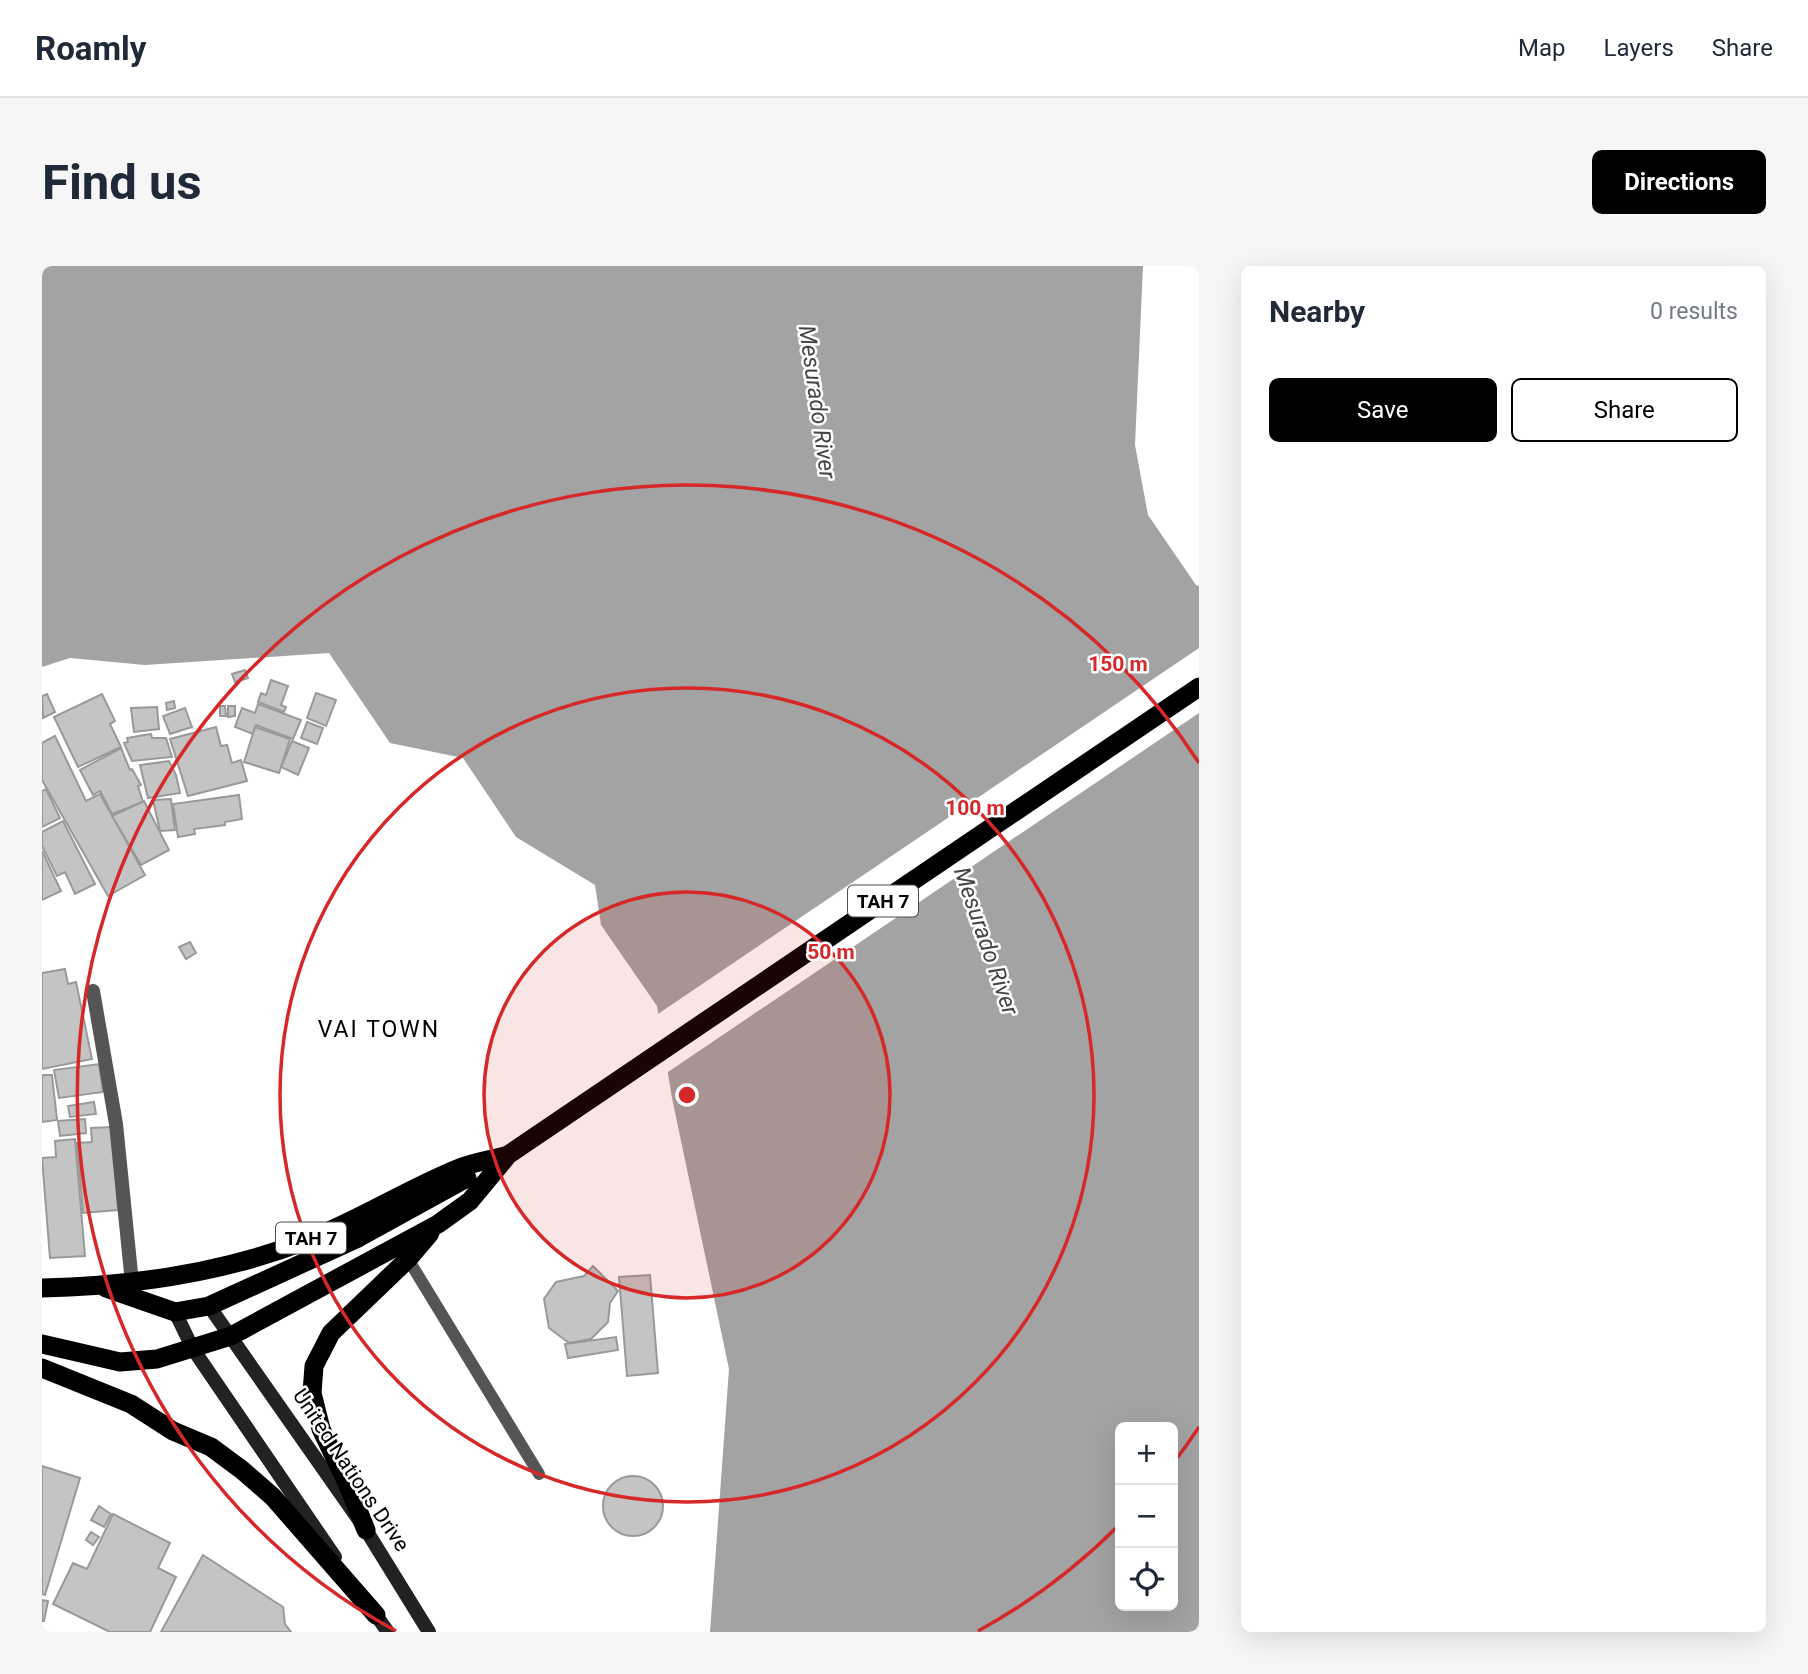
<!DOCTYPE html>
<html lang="en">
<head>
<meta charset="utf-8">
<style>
  body { margin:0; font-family:Roboto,sans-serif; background:#f6f6f7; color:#1f2937 }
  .controls { position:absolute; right:21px; bottom:21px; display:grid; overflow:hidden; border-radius:10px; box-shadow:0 7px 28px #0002 }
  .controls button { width:63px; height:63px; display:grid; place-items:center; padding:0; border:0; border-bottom:2px solid #e0e1e3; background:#fff; color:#1f2937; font:35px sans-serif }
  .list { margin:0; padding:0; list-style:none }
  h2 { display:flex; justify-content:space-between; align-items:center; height:91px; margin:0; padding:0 28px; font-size:30px }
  h2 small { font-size:23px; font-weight:400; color:#747a83 }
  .actions { display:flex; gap:14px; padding:21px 28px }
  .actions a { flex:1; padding:16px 0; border:2px solid #000; border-radius:10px; text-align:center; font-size:24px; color:#000 }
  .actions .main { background:#000; color:#fff }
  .icon { flex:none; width:38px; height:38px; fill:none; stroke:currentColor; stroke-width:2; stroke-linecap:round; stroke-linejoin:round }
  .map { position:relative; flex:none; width:1157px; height:1366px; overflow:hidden; border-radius:10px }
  header { display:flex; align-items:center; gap:42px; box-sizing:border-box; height:98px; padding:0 35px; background:#fff; border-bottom:2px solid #e0e1e3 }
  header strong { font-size:33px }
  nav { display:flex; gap:38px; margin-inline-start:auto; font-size:24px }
  .intro { display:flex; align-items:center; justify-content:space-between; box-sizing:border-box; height:168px; padding:0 42px }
  h1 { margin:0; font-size:49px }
  .button { padding:18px 32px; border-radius:10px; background:#000; color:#fff; font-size:24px; font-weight:700 }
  main { display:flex; gap:42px; padding:0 42px }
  aside { flex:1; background:#fff; border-radius:10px; box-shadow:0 7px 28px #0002 }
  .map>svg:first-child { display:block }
  .water { fill:#a3a3a3; fill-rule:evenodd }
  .pier { fill:#fff }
  .building { fill:#c4c4c4; stroke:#999; stroke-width:2 }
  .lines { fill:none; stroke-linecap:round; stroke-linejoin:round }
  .service { stroke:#555; stroke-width:12 }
  .minor { stroke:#555; stroke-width:14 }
  .secondary { stroke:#222; stroke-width:14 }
  .trunk { stroke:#000; stroke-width:19 }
  .ring { fill:none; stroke:#d62828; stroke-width:3.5 }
  .labels { text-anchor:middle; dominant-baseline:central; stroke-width:5; stroke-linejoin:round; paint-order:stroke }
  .shield { fill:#fff; stroke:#4c4c4c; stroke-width:2 }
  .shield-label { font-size:19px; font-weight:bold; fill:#000 }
  .street-label { font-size:21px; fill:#000; stroke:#fff }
  .water-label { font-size:23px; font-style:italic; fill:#444; stroke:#fff }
  .neighbourhood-label { font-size:23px; letter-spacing:2px; fill:#000; stroke:#fff }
  .centre { fill:#d62828; stroke:#fff; stroke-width:3.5 }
  .ring-label { font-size:21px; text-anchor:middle; font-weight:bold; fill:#d62828; stroke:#fff; stroke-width:5; stroke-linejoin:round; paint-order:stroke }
</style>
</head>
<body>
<header>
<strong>Roamly</strong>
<nav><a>Map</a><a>Layers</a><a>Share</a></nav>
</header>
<div class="intro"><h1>Find us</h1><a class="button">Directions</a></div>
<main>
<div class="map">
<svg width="1157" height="1366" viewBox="0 0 1157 1366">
  <rect width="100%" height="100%" fill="#fff"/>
  <path class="water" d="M0,0H1101L1093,179L1106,249L1154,319L1157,320V1366H668L687,1103L630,832L615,740L559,659L553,619L474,571L421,492L348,477L287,387L103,399L28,392L0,401ZM1078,1161H1131V1340H1078Z"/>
  <polygon class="pier" points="1157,382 1157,447 623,808 613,750"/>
  <g class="building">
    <polygon points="203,404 206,412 193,416 190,408"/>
    <polygon points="229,414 246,420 239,439 244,441 242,446 216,436 219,427 224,429"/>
    <polygon points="274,427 294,434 284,460 265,452"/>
    <polygon points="5,428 13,446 1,452 0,430"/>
    <polygon points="60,428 73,455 68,458 79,481 36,501 12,451"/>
    <polygon points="132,435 133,442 125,444 124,437"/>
    <polygon points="216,438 259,454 251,473 214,459 211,468 193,461 200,442 213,447"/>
    <polygon points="178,440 183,440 184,450 178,450"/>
    <polygon points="186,440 193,440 193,450 186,451"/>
    <polygon points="115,441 117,463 92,466 89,442"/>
    <polygon points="143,442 150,461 128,468 121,450"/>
    <polygon points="265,456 281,462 275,478 259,472"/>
    <polygon points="174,461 179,480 185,479 190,497 199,494 205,515 146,530 128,473"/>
    <polygon points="213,461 248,473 237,507 202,496"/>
    <polygon points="109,468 110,472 124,472 130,491 90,495 82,477 86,476 85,472"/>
    <polygon points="13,470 44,535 58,528 103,609 66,630 0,514 0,477"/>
    <polygon points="250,475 267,482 256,509 239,501"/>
    <polygon points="79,482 88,504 90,503 99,519 96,520 101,536 70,548 58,525 51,529 38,504"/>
    <polygon points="127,495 134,509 138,527 106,532 98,499"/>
    <polygon points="4,523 18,552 0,561 0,525"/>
    <polygon points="197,529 200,553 183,556 183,559 152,563 153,568 136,571 131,538"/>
    <polygon points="129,533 133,564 118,565 111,534"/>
    <polygon points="102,535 127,584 99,599 70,550"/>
    <polygon points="21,555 53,618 33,628 23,606 15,610 0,580 0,566"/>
    <polygon points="0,585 19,625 0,634"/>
    <polygon points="148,676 154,687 144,693 137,681"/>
    <polygon points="23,703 26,718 34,716 50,793 0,803 0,707"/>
    <polygon points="57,798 61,826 17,832 12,804"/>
    <polygon points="0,809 10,809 15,854 0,856"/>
    <polygon points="52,836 54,848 28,851 26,840"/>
    <polygon points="43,853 44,867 18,870 16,855"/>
    <polygon points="70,861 76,944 41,947 35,877 50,876 49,862"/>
    <polygon points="33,873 43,990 8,992 0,892 14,891 13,875"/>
    <polygon points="551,1000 576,1025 568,1037 566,1056 549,1073 527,1077 507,1062 502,1033 514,1016 542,1010"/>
    <polygon points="608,1009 616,1107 585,1110 577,1011"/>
    <polygon points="574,1071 576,1084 526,1092 523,1078"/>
    <polygon points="0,1200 38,1212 3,1329 0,1328"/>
    <circle cx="591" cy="1240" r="30"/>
    <polygon points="57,1240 69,1248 62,1261 49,1254"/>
    <polygon points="71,1248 128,1277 116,1302 134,1311 108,1366 68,1366 11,1338 31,1297 45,1303"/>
    <polygon points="49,1266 57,1271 51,1279 44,1274"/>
    <polygon points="161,1289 241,1341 243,1358 249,1366 119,1366"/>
    <polygon points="0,1334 6,1335 2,1355 0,1355"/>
  </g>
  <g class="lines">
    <polyline class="service" points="366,993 497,1208"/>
    <polyline class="minor" points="51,725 74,858 90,1017"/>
    <g class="secondary">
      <polyline points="167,1040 324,1264 387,1366"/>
      <polyline points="133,1046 151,1083 293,1291"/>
      <polyline points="329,1342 346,1366"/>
    </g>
    <g class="trunk">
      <path d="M0,1022C90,1020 181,1007 266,974C317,954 364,924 415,903C431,896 449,894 466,889"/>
      <polyline points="64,1022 133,1046 167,1040 316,972 425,912"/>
      <polyline points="0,1078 78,1096 115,1093 189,1070 396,958 428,935 466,889 1157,421"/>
      <polyline points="0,1102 89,1138 131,1165 169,1181 200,1204 231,1231 334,1349"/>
      <polyline points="324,1264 305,1217 279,1163 270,1127 272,1100 289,1067 366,993 388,967"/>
    </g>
  </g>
  <circle cx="645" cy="829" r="203" fill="#d62828" fill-opacity=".12"/>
  <g class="ring">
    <circle cx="645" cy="829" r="203"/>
    <circle cx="645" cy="829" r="407"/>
    <path d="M1157 1161A610 610 0 0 1 1132 1196M1076 1260A610 610 0 0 1 936 1365M354 1365A610 610 0 1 1 1157 497"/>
  </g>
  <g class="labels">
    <g class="shield">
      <rect x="806" y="619.5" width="70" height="31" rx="5"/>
      <rect x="234" y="956.5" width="70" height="31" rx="5"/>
    </g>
    <g class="shield-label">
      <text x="841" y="635">TAH 7</text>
      <text x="269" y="972">TAH 7</text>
    </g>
    <g class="street-label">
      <text transform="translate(309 1204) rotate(56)">United Nations Drive</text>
    </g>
    <g class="water-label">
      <text transform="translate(775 136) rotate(82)">Mesurado River</text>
      <text transform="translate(944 675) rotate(71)">Mesurado River</text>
    </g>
    <g class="neighbourhood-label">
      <text x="337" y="763">VAI TOWN</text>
    </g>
  </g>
  <circle cx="645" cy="829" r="10" class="centre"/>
  <g class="ring-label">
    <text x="1076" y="405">150 m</text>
    <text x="933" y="549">100 m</text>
    <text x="789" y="693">50 m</text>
  </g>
</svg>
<div class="controls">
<button>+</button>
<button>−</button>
<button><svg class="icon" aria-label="locate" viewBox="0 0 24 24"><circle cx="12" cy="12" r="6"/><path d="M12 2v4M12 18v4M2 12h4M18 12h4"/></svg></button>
</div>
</div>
<aside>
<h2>Nearby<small>0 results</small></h2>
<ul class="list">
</ul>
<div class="actions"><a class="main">Save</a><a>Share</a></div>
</aside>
</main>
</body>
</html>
